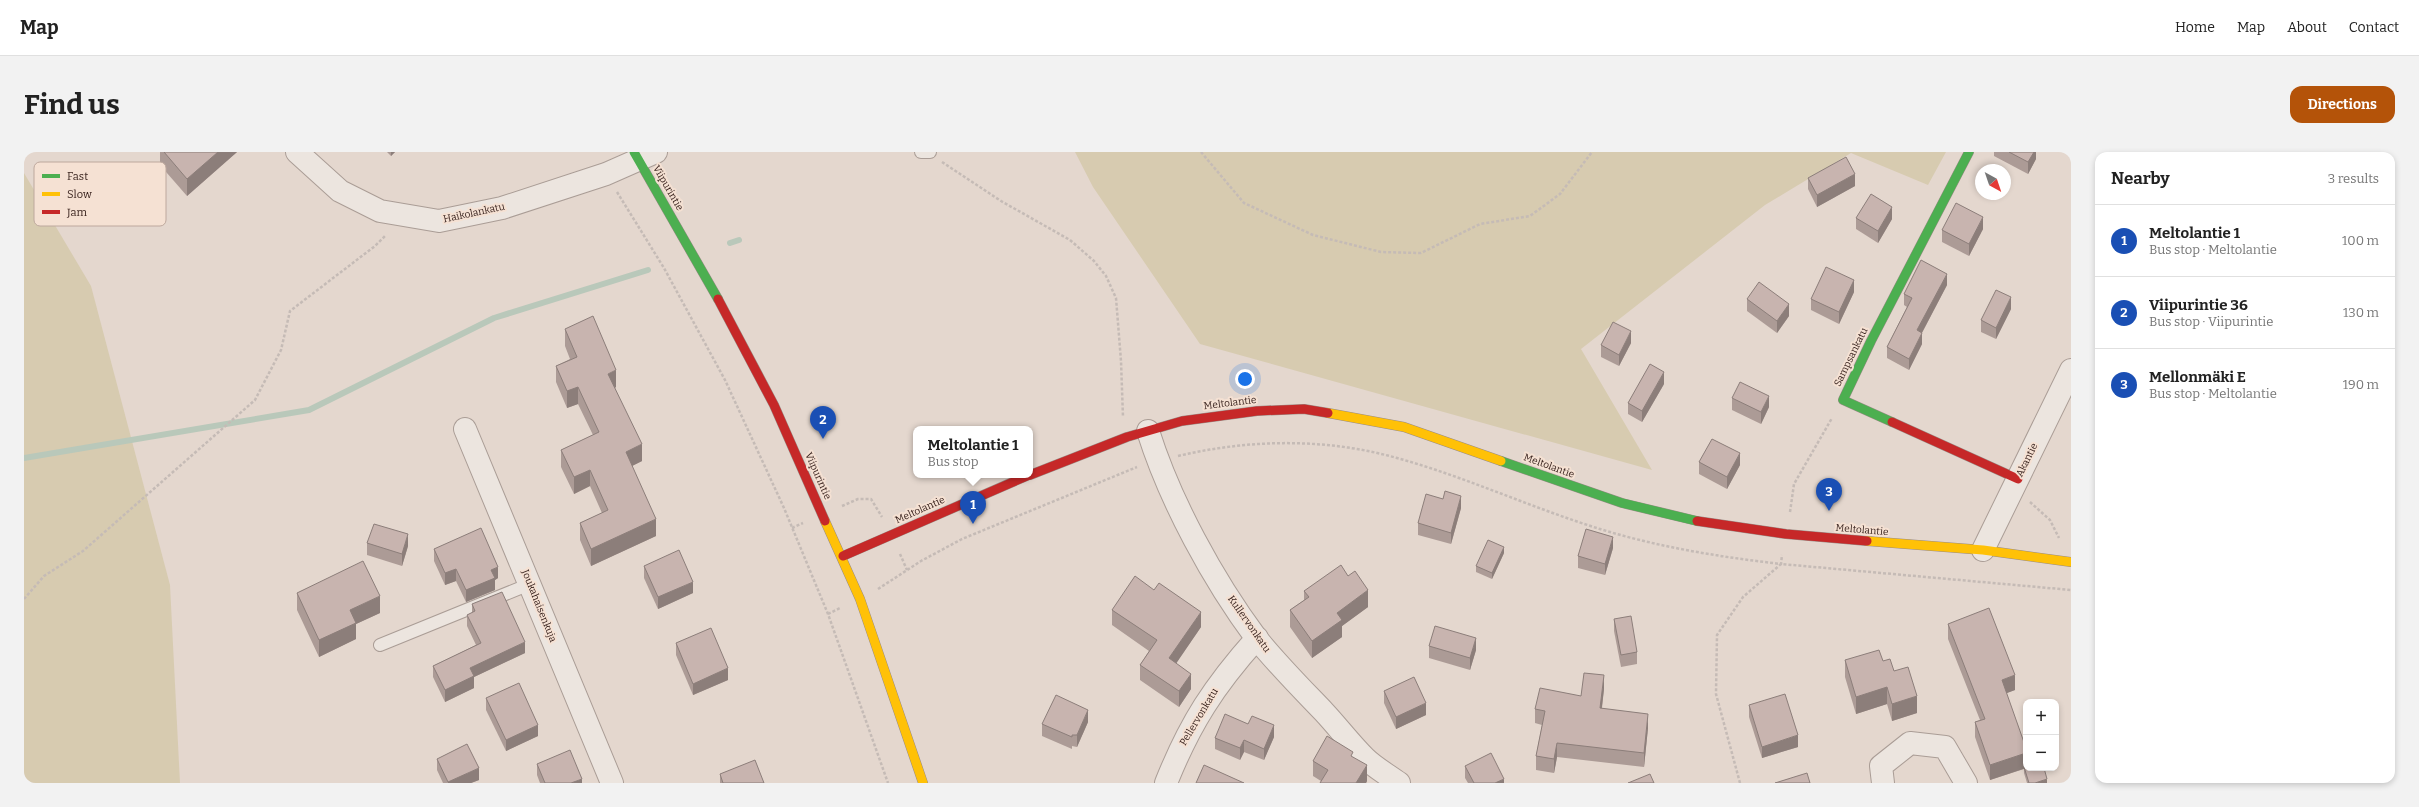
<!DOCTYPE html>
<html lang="en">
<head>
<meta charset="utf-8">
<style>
  body { margin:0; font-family:Bitter,serif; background:#f2f2f2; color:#222 }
  .controls { position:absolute; right:12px; bottom:12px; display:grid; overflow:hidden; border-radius:8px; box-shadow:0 2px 6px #0003 }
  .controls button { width:36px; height:36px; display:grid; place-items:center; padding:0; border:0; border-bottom:1px solid #e0e0e0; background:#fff; color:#222; font:20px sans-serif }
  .compass { position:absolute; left:1951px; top:12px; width:36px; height:36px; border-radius:50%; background:#fff; box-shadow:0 2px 6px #0003; rotate:140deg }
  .you { position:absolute; left:1221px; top:227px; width:14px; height:14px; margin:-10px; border:3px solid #fff; border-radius:50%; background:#1a73e8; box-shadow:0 0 0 6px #1a73e833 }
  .badge { display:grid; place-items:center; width:26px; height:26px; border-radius:50%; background:#b45309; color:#fff; font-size:13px; font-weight:700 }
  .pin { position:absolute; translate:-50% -33px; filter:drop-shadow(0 1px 2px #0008) }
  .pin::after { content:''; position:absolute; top:21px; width:14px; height:12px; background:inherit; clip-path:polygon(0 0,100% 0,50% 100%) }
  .popup { position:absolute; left:889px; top:274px; width:120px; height:52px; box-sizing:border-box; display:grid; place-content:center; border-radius:8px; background:#fff; filter:drop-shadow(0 1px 3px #0005); font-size:13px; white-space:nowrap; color:#767676 }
  .popup b { font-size:15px; color:#222 }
  .popup::after { content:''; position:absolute; left:50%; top:100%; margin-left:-8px; border:8px solid transparent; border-top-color:#fff }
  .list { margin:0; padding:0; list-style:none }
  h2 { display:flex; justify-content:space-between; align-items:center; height:52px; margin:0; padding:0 16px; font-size:17px }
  h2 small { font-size:13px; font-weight:400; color:#767676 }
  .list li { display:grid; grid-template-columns:26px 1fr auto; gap:12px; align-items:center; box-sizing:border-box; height:72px; padding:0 16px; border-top:1px solid #e0e0e0 }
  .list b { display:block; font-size:15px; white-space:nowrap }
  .list p { margin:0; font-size:13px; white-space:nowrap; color:#767676 }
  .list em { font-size:13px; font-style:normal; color:#767676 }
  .map { position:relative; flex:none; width:2047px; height:631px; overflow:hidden; border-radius:12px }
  header { display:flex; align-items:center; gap:24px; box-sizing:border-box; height:56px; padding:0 20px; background:#fff; border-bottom:1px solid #e0e0e0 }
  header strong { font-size:19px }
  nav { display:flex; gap:22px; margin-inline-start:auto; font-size:14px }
  .intro { display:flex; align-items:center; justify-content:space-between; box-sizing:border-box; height:96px; padding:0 24px }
  h1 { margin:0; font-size:28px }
  .button { padding:10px 18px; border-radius:12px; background:#b45309; color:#fff; font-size:14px; font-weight:700 }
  main { display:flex; gap:24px; padding:0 24px }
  aside { flex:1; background:#fff; border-radius:12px; box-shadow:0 2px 6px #0003 }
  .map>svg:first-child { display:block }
  .green { fill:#d7cbb0 }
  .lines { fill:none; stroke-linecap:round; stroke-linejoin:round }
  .stream { stroke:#b9c8ba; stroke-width:6 }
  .lane-casing { stroke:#aa9d96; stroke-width:14 }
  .street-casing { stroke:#aa9d96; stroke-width:24 }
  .fast-casing { stroke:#998c86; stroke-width:10 }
  .slow-casing { stroke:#998c86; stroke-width:10 }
  .jam-casing { stroke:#998c86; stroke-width:10 }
  .path { stroke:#c5bbb6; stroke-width:2.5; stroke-dasharray:3 2; stroke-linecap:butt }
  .lane { stroke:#ece5df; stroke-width:12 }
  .street { stroke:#ece5df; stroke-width:22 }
  .fast { stroke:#4caf50; stroke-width:9 }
  .slow { stroke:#ffc107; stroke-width:9 }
  .jam { stroke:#c62828; stroke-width:9 }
  .wall { fill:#ac9b96 }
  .shaded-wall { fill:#8c7e7a }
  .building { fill:#c8b4af; stroke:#8c7e7a }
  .labels { text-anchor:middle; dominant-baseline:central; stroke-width:4; stroke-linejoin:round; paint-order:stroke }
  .street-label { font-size:10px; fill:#39231e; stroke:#f5e1d3 }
  .key { fill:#f5e1d3; stroke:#bda89d; stroke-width:1 }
  .key-label { font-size:11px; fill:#39231e }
</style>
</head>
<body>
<header>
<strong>Map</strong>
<nav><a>Home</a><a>Map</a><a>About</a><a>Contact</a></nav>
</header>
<div class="intro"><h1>Find us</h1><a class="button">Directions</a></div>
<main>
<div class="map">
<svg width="2047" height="631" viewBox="0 0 2047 631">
  <rect width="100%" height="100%" fill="#e4d7ce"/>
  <g class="green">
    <polygon points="1051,0 1922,0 1904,33 1827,1 1741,53 1557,197 1628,318 1176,192 1069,35"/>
    <polygon points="0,21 67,134 146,433 156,631 0,631"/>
  </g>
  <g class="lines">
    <g class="stream">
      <polyline points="706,91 715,88"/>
      <polyline points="0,306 285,258 470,166 624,118"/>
    </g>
    <g class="lane-casing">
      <g id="lane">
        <polyline points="897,0 906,0"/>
        <polyline points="356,493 506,432"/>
      </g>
    </g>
    <g class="street-casing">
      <g id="street">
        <polyline points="273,0 316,39 356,59 415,69 478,56 582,22 632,0"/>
        <polyline points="441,277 588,631"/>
        <path d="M1124,279C1146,349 1189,428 1233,487C1254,513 1277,536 1300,560C1314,575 1326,591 1341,606C1350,615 1364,623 1375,631"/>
        <polyline points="1959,398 2047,218"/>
        <path d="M1142,631C1166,571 1190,534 1233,486"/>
        <polyline points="1859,631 1857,614 1886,591 1921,595 1942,631"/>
      </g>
    </g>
    <g class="fast-casing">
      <g id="fast">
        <polyline points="610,0 694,147"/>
        <polyline points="1868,270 1819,248 1847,189 1945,0"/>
        <polyline points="1477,309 1598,351 1673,369"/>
      </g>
    </g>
    <g class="slow-casing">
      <g id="slow">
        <polyline points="1304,261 1380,275 1477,309"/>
        <polyline points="801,369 836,447 899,631"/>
        <polyline points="1843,389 1959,398 2047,410"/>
      </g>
    </g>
    <g class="jam-casing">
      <g id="jam">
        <polyline points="694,147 750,253 801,369"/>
        <polyline points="1868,270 1994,327"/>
        <polyline points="1006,323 1103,285 1158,269 1233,259 1280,257 1304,261"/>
        <polyline points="1673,369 1762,382 1843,389"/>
        <polyline points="819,404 1005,323"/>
      </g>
    </g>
    <g class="path">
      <polyline points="1177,0 1220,51 1289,83 1357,100 1397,101 1456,72 1506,64 1536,42 1568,0"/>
      <polyline points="918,10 977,49 1046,88 1070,109 1082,124 1092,146 1097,209 1099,265"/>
      <polyline points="593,40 640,116 701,228 760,356 804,462 864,631"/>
      <path d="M1154,304C1226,287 1302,286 1373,306C1442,325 1508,356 1576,377C1634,395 1696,405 1757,412L1758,403"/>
      <polyline points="2006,350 2026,368 2035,386"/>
      <polyline points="818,354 834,347 847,347 858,365"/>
      <polyline points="1766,360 1770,332 1808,266"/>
      <polyline points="768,376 779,371"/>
      <polyline points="876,402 883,418"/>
      <polyline points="854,437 897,409 938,387 1113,315"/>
      <polyline points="0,447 20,424 59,399 231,248 257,198 266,159 351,94 362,83"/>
      <polyline points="804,462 816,456"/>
      <polyline points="1716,631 1692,542 1693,483 1719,445 1757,412 2047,438"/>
    </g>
    <use href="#lane" class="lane"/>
    <use href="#street" class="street"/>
    <use href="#fast" class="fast"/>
    <use href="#slow" class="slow"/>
    <use href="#jam" class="jam"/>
  </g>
  <g class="wall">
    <polygon points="136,0 213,0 163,44 136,13"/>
    <polygon points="363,0 371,0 367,4"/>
    <polygon points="1970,0 2012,0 2012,7 2004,22 1970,4"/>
    <polygon points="1784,26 1831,34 1793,55 1784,37"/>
    <polygon points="1832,66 1868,67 1854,91 1832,77"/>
    <polygon points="1959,77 1945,104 1918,90 1918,78"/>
    <polygon points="1923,133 1898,181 1898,192 1885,218 1863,206 1863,195 1883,155 1880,153 1880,142"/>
    <polygon points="1830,140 1815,172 1787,158 1787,147"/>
    <polygon points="1723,147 1765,164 1753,181 1723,159"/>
    <polygon points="1987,157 1972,187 1957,180 1957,168"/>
    <polygon points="541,177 592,235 591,236 618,309 608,314 632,384 567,414 556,388 556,371 578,361 566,334 550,342 537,315 537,298 569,283 554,252 543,256 532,230 532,214 546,207 541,194"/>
    <polygon points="1607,191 1595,214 1577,205 1577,193"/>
    <polygon points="1640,232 1618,270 1604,262 1604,251"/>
    <polygon points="1708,246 1745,255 1737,272 1708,258"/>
    <polygon points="1675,310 1716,313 1703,337 1675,322"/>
    <polygon points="1419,347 1437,356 1427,392 1394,383 1394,371"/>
    <polygon points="343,391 384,394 378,414 343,403"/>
    <polygon points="1589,396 1581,423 1554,416 1554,404"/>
    <polygon points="410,397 474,426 471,428 471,438 442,450 432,429 421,433 410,409"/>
    <polygon points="1480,401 1468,427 1452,420 1452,414"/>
    <polygon points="620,414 669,441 634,457 620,426"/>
    <polygon points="1324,424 1344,455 1318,474 1318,485 1288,506 1266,475 1266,458 1280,448 1280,439"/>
    <polygon points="1130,438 1177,475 1152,511 1167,537 1155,555 1116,528 1116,513 1125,499 1088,473 1088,458"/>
    <polygon points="273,441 356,461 332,472 332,487 295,505 273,458"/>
    <polygon points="448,452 501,501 450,525 450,536 421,550 409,525 409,514 452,493 443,474 443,463 448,461"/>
    <polygon points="1590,467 1613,500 1613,512 1597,515 1590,479"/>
    <polygon points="1924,472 1991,538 1982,541 2002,616 2023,631 2003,631 2000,621 2000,617 1966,628 1951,585 1951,570 1956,568 1924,487"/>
    <polygon points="652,491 704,528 669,543 652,503"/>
    <polygon points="1405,494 1452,498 1446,518 1405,506"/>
    <polygon points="1821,508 1859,509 1870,519 1893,561 1868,569 1863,552 1832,562 1821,525"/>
    <polygon points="1580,537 1578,556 1624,576 1620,615 1533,605 1530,621 1512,618 1512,604 1518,573 1511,571 1511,557 1557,544"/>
    <polygon points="1360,539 1402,563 1372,577 1360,551"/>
    <polygon points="462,546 514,584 482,599 462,558"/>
    <polygon points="1725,553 1774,595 1738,606 1725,565"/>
    <polygon points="1064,570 1053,595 1048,594 1048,597 1018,584 1018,572"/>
    <polygon points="1250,585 1240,608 1220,600 1216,608 1191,597 1191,586"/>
    <polygon points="1329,605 1343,629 1342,631 1296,631 1297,629 1289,624 1289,609"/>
    <polygon points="413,607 455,628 447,631 419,631 413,618"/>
    <polygon points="513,612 558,631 516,631 513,623"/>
    <polygon points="1441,614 1480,631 1444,631 1441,626"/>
    <polygon points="696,622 740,631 696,631"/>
  </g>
  <g class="shaded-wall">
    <polygon points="194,0 213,0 163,44 163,27"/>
    <polygon points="367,0 371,0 367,4"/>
    <polygon points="2010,0 2012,0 2012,7 2004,22 2004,10"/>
    <polygon points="1831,22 1831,34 1793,55 1793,43"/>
    <polygon points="1868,55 1868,67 1854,91 1854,79"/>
    <polygon points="1959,65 1959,77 1945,104 1945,92"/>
    <polygon points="1923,122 1923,133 1893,190 1893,178"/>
    <polygon points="1830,128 1830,140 1815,172 1815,160"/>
    <polygon points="1987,145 1987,157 1972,187 1972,176"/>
    <polygon points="1765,152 1765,164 1753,181 1753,169"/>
    <polygon points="1607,179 1607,191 1595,214 1595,203"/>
    <polygon points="1898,181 1898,192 1885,218 1885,207"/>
    <polygon points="592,218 592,235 584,239 584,222"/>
    <polygon points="1640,220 1640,232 1618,270 1618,259"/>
    <polygon points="554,235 554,252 543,256 543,239"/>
    <polygon points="1745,244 1745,255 1737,272 1737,260"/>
    <polygon points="618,292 618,309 602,317 602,300"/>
    <polygon points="1716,301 1716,313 1703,337 1703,325"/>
    <polygon points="566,318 566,334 550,342 550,325"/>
    <polygon points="1437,344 1437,356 1427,392 1427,381"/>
    <polygon points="632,367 632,384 567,414 567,397"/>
    <polygon points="384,382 384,394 378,414 378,402"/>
    <polygon points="1589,385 1589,396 1581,423 1581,412"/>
    <polygon points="1480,395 1480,401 1468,427 1468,421"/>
    <polygon points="474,415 474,426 471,428 471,438 442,450 442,438 467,418"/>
    <polygon points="432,417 432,429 421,433 421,421"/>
    <polygon points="669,430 669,441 634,457 634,445"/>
    <polygon points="1344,438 1344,455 1318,474 1318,485 1288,506 1288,489 1313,461"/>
    <polygon points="356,444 356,461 332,472 332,487 295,505 295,488 326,458"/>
    <polygon points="1177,460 1177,475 1145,522 1145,506"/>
    <polygon points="1452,486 1452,498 1446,518 1446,506"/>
    <polygon points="501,490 501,501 450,525 450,536 421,550 421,538 446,516"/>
    <polygon points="704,516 704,528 669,543 669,532"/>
    <polygon points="1167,522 1167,537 1155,555 1155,539"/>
    <polygon points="1580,523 1580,537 1576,570 1576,556"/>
    <polygon points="1991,523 1991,538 1978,543 1978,528"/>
    <polygon points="1863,535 1863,552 1832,562 1832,545"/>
    <polygon points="1893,544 1893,561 1868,569 1868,552"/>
    <polygon points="1402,551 1402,563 1372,577 1372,565"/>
    <polygon points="1064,558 1064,570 1053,595 1053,583"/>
    <polygon points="1624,562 1624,576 1620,615 1620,601"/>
    <polygon points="514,573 514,584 482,599 482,588"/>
    <polygon points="1250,573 1250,585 1240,608 1240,597"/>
    <polygon points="1774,583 1774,595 1738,606 1738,595"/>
    <polygon points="1220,588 1220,600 1216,608 1216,596"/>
    <polygon points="1533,591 1533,605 1530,621 1530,607"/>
    <polygon points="2002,601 2002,616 1966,628 1966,613"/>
    <polygon points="1343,613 1343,629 1342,631 1332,631"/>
    <polygon points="455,616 455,628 447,631 424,631 424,630"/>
    <polygon points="558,627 558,631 547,631"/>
    <polygon points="1480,627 1480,631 1471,631"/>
    <polygon points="2023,627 2023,631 2011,631"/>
  </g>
  <g class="building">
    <polygon points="140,0 194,0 163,27"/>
    <polygon points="1985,0 2010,0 2004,10"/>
    <polygon points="1822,5 1831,22 1793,43 1784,26"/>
    <polygon points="1847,42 1868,55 1854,79 1832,66"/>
    <polygon points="1932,51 1959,65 1945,92 1918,78"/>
    <polygon points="1897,108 1923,122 1893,178 1898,181 1885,207 1863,195 1888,146 1880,142"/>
    <polygon points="1802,115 1830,128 1815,160 1787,147"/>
    <polygon points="1735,130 1765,152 1753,169 1723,147"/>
    <polygon points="1972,138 1987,145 1972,176 1957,168"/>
    <polygon points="569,164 592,218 584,222 618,292 602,300 632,367 567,397 556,371 584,358 566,318 550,325 537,298 575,280 554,235 543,239 532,214 553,205 541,177"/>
    <polygon points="1589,170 1607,179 1595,203 1577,193"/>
    <polygon points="1626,212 1640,220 1618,259 1604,251"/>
    <polygon points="1716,230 1745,244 1737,260 1708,246"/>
    <polygon points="1688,287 1716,301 1703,325 1675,310"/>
    <polygon points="1421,339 1437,344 1427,381 1394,371 1402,342 1419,347"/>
    <polygon points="350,372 384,382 378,402 343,391"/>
    <polygon points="457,376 474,415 467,418 471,426 442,438 432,417 421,421 410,397"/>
    <polygon points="1562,377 1589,385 1581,412 1554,404"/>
    <polygon points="1464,388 1480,395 1468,421 1452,414"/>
    <polygon points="655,398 669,430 634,445 620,414"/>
    <polygon points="339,409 356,444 326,458 332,471 295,488 273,441"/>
    <polygon points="1317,413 1324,424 1331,419 1344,438 1313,461 1318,468 1288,489 1266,458 1285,445 1280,439"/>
    <polygon points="1111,424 1130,438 1135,431 1177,460 1145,506 1167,522 1155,539 1116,513 1133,488 1088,458"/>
    <polygon points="478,440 501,490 446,516 450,524 421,538 409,514 457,491 443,463 451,459 448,452"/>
    <polygon points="1965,456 1991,523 1978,528 2002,596 2002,601 1966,613 1951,570 1961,567 1924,472"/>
    <polygon points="1607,464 1613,500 1597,503 1590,467"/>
    <polygon points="1411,474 1452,486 1446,506 1405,494"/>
    <polygon points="687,476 704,516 669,532 652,491"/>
    <polygon points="1855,498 1859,509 1866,507 1870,519 1884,515 1893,544 1868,552 1863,535 1832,545 1821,508"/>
    <polygon points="1560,521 1580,523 1576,556 1624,562 1620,601 1533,591 1530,607 1512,604 1521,559 1511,557 1516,536 1557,544"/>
    <polygon points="1390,525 1402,551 1372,565 1360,539"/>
    <polygon points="495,531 514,573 482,588 462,546"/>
    <polygon points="1761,542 1774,583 1738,595 1725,553"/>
    <polygon points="1032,543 1064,558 1053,583 1048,583 1048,585 1018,572"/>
    <polygon points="1201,562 1224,572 1228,564 1250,573 1240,597 1220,588 1216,596 1191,586"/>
    <polygon points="1303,584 1329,600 1327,604 1343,613 1332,631 1296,631 1304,618 1289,609"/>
    <polygon points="443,592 455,616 424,630 413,607"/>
    <polygon points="546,598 558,627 547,631 521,631 513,612"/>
    <polygon points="1467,601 1480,627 1471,631 1450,631 1441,614"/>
    <polygon points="731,608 740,631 699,631 696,622"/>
    <polygon points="1180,613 1220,631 1172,631"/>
    <polygon points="2002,614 2002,616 2020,616 2023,627 2011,631 2005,631 2000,615"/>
    <polygon points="1783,621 1786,631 1751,631"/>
    <polygon points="1626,622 1630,631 1604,631"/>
  </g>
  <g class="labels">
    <g class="street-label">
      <text transform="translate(644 36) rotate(60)">Viipurintie</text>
      <text transform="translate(450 61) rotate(-12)">Haikolankatu</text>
      <text transform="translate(1827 205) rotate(-64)">Sampsankatu</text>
      <text transform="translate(1206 251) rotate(-7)">Meltolantie</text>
      <text transform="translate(2003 308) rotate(-64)">Akantie</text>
      <text transform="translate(1525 314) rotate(20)">Meltolantie</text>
      <text transform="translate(794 324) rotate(66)">Viipurintie</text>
      <text transform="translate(896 358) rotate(-24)">Meltolantie</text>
      <text transform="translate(1838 378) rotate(5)">Meltolantie</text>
      <text transform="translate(515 454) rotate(68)">Joukahaisenkuja</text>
      <text transform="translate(1225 472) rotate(55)">Kullervonkatu</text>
      <text transform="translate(1175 565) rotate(-59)">Pellervonkatu</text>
    </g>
  </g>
  <rect x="10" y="10" width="132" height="64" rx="6" class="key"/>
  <rect x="18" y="22" width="18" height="4" fill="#4caf50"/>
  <rect x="18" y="40" width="18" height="4" fill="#ffc107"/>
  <rect x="18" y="58" width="18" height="4" fill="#c62828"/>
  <g class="key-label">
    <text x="43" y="28">Fast</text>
    <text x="43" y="46">Slow</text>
    <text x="43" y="64">Jam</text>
  </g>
</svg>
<div class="controls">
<button>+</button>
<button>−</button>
</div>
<svg class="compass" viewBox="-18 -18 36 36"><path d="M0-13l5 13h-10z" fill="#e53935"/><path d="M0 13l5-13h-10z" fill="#767676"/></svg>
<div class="you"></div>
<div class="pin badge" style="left:949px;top:372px;background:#1a4fb4">1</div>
<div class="popup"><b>Meltolantie 1</b>Bus stop</div>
<div class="pin badge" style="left:799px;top:287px;background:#1a4fb4">2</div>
<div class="pin badge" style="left:1805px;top:359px;background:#1a4fb4">3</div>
</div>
<aside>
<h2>Nearby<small>3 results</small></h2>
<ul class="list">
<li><span class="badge" style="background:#1a4fb4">1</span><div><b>Meltolantie 1</b><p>Bus stop · Meltolantie</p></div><em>100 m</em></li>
<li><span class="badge" style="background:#1a4fb4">2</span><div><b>Viipurintie 36</b><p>Bus stop · Viipurintie</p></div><em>130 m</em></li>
<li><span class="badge" style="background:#1a4fb4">3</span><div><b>Mellonmäki E</b><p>Bus stop · Meltolantie</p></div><em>190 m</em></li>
</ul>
</aside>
</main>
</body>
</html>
